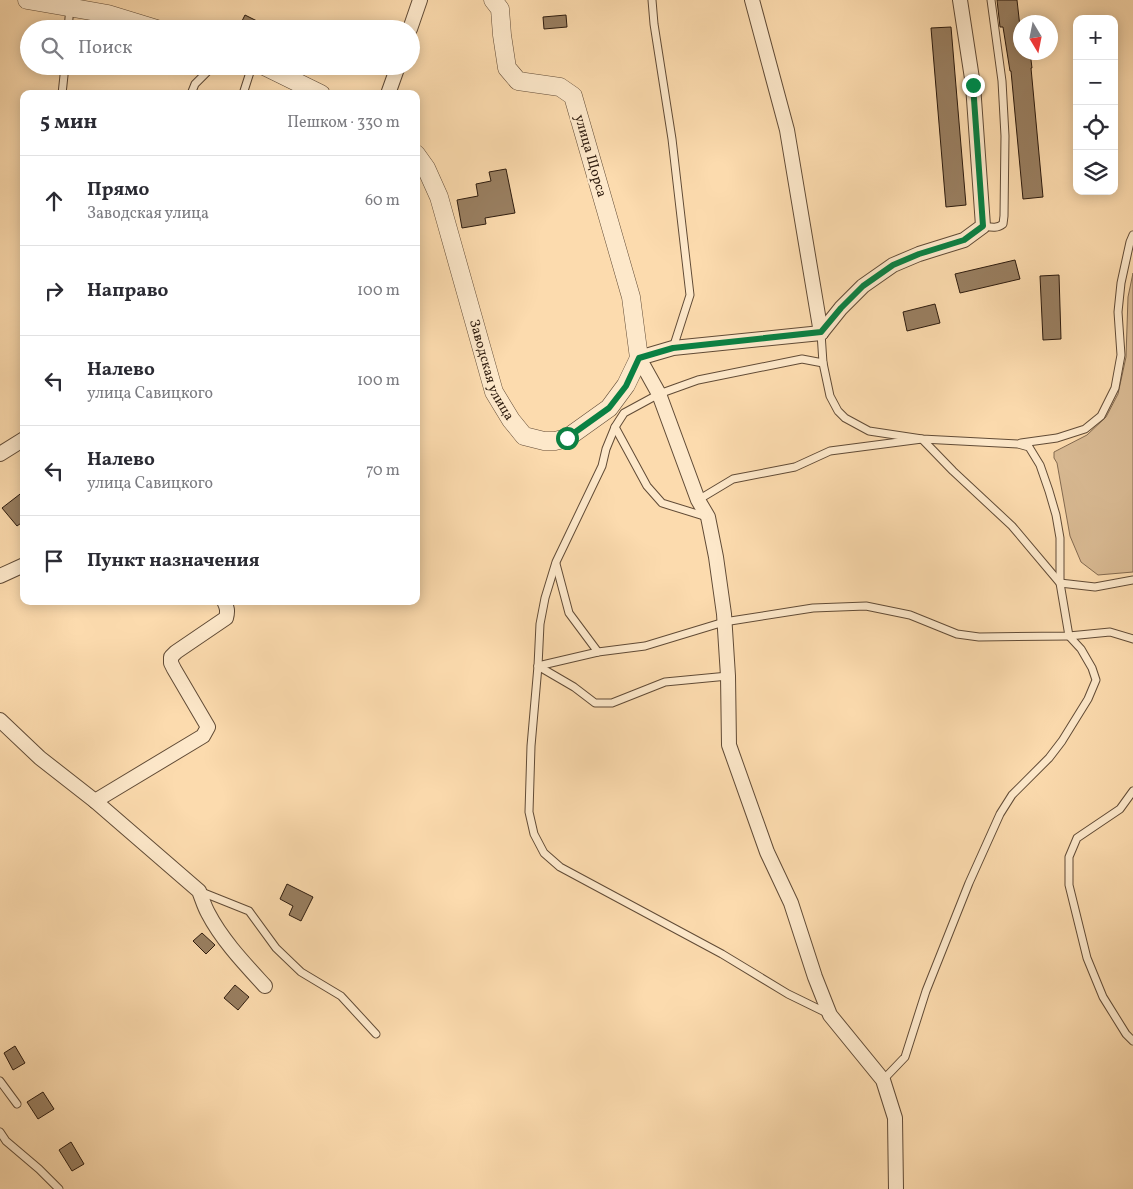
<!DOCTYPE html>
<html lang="ru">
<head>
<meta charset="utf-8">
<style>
  body { margin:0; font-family:Vollkorn,serif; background:#f7f7f7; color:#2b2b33 }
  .controls { position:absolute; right:15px; top:15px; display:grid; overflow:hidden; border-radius:10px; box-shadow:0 2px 12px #0003 }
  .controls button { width:45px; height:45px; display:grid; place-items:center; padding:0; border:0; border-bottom:1px solid #e1e1e2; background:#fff; color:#2b2b33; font:25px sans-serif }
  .compass { position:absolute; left:1013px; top:15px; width:45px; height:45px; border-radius:50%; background:#fff; box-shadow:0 2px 12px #0003; rotate:170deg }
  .stop { position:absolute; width:15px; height:15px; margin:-11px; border:4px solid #0b8043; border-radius:50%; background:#fff }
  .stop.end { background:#0b8043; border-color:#fff; box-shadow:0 1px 5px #0008 }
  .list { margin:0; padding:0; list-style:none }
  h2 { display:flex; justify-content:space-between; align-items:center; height:65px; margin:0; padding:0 20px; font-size:21px }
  h2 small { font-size:16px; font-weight:400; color:#7c7c81 }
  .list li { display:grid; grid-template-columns:32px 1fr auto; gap:15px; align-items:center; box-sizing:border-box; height:90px; padding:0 20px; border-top:1px solid #e1e1e2 }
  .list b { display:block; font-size:19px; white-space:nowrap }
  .list p { margin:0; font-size:16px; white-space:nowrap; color:#7c7c81 }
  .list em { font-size:16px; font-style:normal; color:#7c7c81 }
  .icon { flex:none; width:28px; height:28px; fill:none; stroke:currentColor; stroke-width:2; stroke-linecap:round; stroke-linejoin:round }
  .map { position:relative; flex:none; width:1133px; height:1189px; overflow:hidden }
  .search { position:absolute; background:#fff; box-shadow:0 2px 12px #0003; left:20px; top:20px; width:400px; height:55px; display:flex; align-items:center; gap:12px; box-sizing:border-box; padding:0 18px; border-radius:28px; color:#7c7c81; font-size:19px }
  .panel { position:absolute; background:#fff; box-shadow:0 2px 12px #0003; left:20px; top:90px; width:400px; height:515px; border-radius:10px }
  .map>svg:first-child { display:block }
  .green { fill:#d9ba93; stroke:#836a50 }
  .building { fill:#997f61; stroke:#2d1b0e }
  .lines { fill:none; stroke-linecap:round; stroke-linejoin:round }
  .service-casing { stroke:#614b36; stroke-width:9 }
  .minor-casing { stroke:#614b36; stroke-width:16 }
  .tertiary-casing { stroke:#614b36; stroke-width:19 }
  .service { stroke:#fde8ca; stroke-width:7 }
  .minor { stroke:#fde8ca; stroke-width:14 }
  .tertiary { stroke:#fde8ca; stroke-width:18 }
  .route { stroke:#0b8043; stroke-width:6 }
  .labels { text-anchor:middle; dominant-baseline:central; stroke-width:4.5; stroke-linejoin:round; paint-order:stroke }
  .street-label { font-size:14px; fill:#2d1b0e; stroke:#fde8ca }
</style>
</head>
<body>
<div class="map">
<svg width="1133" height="1189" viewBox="0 0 1133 1189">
  <rect width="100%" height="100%" fill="#fcdbae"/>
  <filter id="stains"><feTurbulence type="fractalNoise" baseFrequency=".004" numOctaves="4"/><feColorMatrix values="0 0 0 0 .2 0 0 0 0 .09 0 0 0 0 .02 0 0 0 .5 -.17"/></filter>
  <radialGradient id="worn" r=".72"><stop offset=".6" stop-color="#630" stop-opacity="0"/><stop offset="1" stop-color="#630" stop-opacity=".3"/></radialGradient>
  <polygon class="green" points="1133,273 1133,572 1098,575 1081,562 1070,536 1057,463 1054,458 1054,452 1087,435 1106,417 1118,394 1126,357 1128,297"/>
  <g class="building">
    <polygon points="997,0 1017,0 1020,27 1020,52 1030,52 1032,68 1031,68 1043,197 1023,199 1011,71 1010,71 1003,27 1000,27"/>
    <polygon points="245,15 273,29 238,29"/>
    <polygon points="566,15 567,27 544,29 543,17"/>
    <polygon points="951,27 966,205 946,207 931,28"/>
    <polygon points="506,169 515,213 485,218 486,224 462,228 457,200 478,196 476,184 491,181 489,172"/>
    <polygon points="1015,260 1020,279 960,293 955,274"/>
    <polygon points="1059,275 1061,339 1043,340 1040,276"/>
    <polygon points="935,304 940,323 907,331 903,312"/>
    <polygon points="24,491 24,521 17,526 2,508"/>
    <polygon points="287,884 313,897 301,921 289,915 293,906 280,899"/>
    <polygon points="202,933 215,945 206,954 193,941"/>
    <polygon points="235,985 249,997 238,1010 224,998"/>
    <polygon points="15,1046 25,1063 13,1070 4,1053"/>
    <polygon points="43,1092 54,1109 38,1119 27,1102"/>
    <polygon points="71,1142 84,1164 72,1171 59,1150"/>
  </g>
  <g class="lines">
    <g class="service-casing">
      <g id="service">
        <polyline points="652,0 654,24 672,139 690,295 673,348"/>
        <polyline points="68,29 70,7"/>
        <polyline points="62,94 65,66"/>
        <polyline points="191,94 195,84 213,66"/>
        <polyline points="243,94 252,66"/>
        <path d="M983,226C990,227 997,229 1003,224L1004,216L1005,136L1002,81L991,0"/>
        <polyline points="821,333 823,363 830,396 838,411 845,418 869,431 922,439 1018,444 1029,447 1040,465 1049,491 1056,515 1060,538 1060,583 1069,636 1081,649 1092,668 1096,680 1088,699 1062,741 1049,758 1012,795 1000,814 969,883 926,991 905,1057 883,1080"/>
        <polyline points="823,363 802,359 698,380 659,394 624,413 615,427 606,449 602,466 556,562 545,598 540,624 538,666 531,746 529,812 534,834 544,853 560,867 722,954 788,994 829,1014"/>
        <polyline points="615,427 647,486 662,503 707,517"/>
        <polyline points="1021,443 1057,438 1085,429 1101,416 1115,388 1121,355 1118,312 1121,283 1130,242 1133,235"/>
        <polyline points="698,500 733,479 795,467 830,451 922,439 953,471 1012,526 1060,583 1095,587 1133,580"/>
        <polyline points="556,564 569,613 598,652"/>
        <polyline points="538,666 598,652 645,646 724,622 813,608 866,606 910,615 957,634 979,637 1069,636 1110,632 1133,639"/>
        <polyline points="538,666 574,687 595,703 612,703 665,682 728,676"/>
        <polyline points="1133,791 1120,809 1077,838 1069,857 1069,885 1087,958 1103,997 1126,1034 1133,1041"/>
        <polyline points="199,891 249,911 276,948 301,972 341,996 376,1034"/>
        <polyline points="0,1081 17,1104"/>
        <polyline points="0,1132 6,1141 39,1169 59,1189"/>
      </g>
    </g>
    <g class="minor-casing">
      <g id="minor">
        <polyline points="752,0 787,130 821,333"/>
        <polyline points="410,29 420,0"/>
        <polyline points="388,94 398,66"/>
        <polyline points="821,333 673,348 639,358 659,394 698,500 708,517 716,557 724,614 728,676 729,745 767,852 791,903 815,977 830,1015 883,1080 895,1118 896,1189"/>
        <polyline points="821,333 841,308 863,286 893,265 919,254 964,240 983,226 973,85 960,0"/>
        <polyline points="0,454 24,439"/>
        <polyline points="0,576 24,565"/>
        <path d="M0,720L40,758L95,801L199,891C202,898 204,906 208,913C222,940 244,963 265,986"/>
        <path d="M95,801L203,736L208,727L174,669L171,663V657L176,652L226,618C228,611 227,607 224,601"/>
      </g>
    </g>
    <g class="tertiary-casing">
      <g id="tertiary">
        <polyline points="27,0 108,14 157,29"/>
        <polyline points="264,66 321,94"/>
        <path id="s1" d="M416,154L426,168L439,197L494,392L511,420L524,436L544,441H555L567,438L609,408L626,385L639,358L631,297L573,96L560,87L518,81L507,68L502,35L500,9L493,0"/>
      </g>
    </g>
    <use href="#service" class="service"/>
    <use href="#minor" class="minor"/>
    <use href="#tertiary" class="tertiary"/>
  </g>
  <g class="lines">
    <polyline class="route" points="567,438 609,408 626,386 639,358 673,348 821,332 841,308 863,286 893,265 919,254 964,240 983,226 973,85"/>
  </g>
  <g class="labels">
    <g class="street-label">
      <text transform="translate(590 156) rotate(74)">улица Щорса</text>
      <text stroke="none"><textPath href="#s1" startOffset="230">Заводская улица</textPath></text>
    </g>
  </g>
  <rect width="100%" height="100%" filter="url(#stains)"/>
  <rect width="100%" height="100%" fill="url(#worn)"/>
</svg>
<div class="controls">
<button>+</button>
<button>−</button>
<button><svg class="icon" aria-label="locate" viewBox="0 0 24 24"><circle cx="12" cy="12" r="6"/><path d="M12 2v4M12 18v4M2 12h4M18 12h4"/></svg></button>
<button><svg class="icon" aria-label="layers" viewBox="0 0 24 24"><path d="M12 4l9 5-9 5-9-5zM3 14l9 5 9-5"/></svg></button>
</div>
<svg class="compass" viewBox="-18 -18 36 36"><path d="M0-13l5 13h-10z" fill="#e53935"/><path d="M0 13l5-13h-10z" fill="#7c7c81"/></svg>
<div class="stop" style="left:567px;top:438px"></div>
<div class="stop end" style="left:973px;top:85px"></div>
<div class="search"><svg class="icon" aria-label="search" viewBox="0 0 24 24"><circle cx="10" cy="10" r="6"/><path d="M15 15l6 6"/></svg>Поиск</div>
<section class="panel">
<h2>5 мин<small>Пешком · 330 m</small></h2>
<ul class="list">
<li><svg class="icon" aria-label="ahead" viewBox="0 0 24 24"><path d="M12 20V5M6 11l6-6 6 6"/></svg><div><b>Прямо</b><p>Заводская улица</p></div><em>60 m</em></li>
<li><svg class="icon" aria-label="right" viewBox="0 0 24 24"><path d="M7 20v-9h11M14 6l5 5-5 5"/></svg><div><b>Направо</b></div><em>100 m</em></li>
<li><svg class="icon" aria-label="left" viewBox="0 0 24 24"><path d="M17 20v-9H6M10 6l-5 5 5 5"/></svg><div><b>Налево</b><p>улица Савицкого</p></div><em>100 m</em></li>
<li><svg class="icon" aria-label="left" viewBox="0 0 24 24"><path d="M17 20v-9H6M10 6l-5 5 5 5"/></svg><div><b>Налево</b><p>улица Савицкого</p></div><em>70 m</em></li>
<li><svg class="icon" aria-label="arrive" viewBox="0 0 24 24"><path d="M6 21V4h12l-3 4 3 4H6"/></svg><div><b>Пункт назначения</b></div></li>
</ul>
</section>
</div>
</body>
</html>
